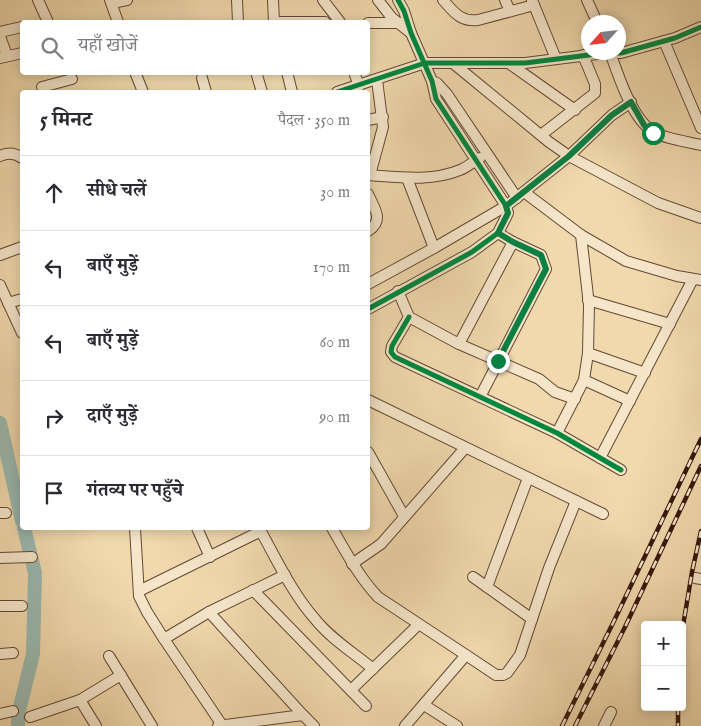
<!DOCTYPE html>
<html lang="hi">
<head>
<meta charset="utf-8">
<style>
  body { margin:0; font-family:"IM FELL English","Noto Serif Devanagari",serif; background:#f7f7f7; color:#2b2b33 }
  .controls { position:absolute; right:15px; bottom:15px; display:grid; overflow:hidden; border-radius:5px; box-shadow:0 2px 12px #0003 }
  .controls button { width:45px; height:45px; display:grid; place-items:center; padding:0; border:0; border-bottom:1px solid #e1e1e2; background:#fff; color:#2b2b33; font:25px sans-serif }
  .compass { position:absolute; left:581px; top:15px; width:45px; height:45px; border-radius:50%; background:#fff; box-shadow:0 2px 12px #0003; rotate:243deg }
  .stop { position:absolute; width:15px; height:15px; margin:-11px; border:4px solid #0b8043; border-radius:50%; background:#fff }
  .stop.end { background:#0b8043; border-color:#fff; box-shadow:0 1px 5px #0008 }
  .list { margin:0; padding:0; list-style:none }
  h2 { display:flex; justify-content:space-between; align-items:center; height:65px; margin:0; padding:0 20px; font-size:21px }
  h2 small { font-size:16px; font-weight:400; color:#7c7c81 }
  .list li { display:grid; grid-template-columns:32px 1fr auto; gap:15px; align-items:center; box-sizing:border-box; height:75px; padding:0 20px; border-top:1px solid #e1e1e2 }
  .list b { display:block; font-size:19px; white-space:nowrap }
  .list em { font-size:16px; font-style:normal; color:#7c7c81 }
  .icon { flex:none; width:28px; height:28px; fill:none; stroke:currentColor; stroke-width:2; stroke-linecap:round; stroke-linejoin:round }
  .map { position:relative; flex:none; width:701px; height:726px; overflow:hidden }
  .search { position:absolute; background:#fff; box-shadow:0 2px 12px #0003; left:20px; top:20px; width:350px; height:55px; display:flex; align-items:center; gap:12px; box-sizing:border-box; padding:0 18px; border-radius:5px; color:#7c7c81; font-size:19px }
  .panel { position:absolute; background:#fff; box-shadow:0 2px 12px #0003; left:20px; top:90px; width:350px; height:440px; border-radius:5px }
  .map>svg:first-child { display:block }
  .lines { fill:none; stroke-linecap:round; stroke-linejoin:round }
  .river { stroke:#9bb9b0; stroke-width:14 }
  .minor-casing { stroke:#654834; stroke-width:12 }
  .minor { stroke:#f5e6ca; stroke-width:10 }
  .rail-casing { stroke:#37180c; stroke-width:4.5 }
  .rail { stroke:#f5e6ca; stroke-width:2.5; stroke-dasharray:8; stroke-linecap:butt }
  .cycleway-casing { stroke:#f5e6ca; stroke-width:8 }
  .cycleway { stroke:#00873e; stroke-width:5 }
  .route { stroke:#0b8043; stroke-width:6 }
</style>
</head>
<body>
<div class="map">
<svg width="701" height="726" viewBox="0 0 701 726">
  <rect width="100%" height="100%" fill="#f0d9ad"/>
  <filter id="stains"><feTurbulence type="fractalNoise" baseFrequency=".004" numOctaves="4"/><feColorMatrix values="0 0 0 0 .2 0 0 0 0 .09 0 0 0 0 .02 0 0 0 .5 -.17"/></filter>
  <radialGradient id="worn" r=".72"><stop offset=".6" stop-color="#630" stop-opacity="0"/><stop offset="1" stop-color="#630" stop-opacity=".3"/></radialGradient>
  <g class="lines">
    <g class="river">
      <polyline points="0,423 22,521"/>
      <polyline points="18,726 18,715 33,654 35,573 24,528"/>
    </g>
    <g class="minor-casing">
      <g id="minor">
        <polyline points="38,0 48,22"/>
        <polyline points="110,0 118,22"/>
        <polyline points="237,0 238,22"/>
        <polyline points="273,0 274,22"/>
        <polyline points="323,0 340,22"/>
        <polyline points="378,0 392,18 411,33"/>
        <path d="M443,0C454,12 460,22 478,20L534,5"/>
        <polyline points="505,0 510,11"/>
        <polyline points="532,0 556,59"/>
        <polyline points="587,0 597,22"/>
        <polyline points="112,3 127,0"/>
        <polyline points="274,22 325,22"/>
        <polyline points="368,23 399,23"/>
        <polyline points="0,32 22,27"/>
        <polyline points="0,36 7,56"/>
        <polyline points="664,41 701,128"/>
        <path d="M610,52C618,75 632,118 652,131C661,138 689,142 701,145"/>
        <polyline points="0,58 22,53"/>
        <polyline points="454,64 549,142 569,156 658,203 701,218"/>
        <polyline points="510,64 575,110"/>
        <polyline points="135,72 143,92"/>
        <polyline points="256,72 262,92"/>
        <polyline points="287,72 292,92"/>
        <polyline points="354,72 359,86"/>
        <polyline points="202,78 206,92"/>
        <polyline points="432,81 437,83 447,94 517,198"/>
        <polyline points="42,87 72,79"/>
        <polyline points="337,92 425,63 525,63 605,53 621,53 675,38 701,27"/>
        <polyline points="368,120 383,117"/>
        <polyline points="541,135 595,93 595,84 583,55"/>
        <path d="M0,156C8,152 15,153 22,158"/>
        <path d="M368,175C398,177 431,182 460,170C467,167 473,162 480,158"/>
        <polyline points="370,175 383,127 377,80"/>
        <polyline points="407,178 434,248"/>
        <polyline points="524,192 581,235 589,305 588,353 584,380 557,433"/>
        <path d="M368,194C374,208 385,220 368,231"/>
        <polyline points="581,235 626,261 677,276 701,280"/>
        <polyline points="0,255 22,247"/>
        <polyline points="368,284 434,248 506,206 569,156 612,115 631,102"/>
        <polyline points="0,285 22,333"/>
        <polyline points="398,291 409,317 459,344 539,379 555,392 575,399"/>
        <polyline points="588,300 670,324"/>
        <polyline points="8,303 22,299"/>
        <polyline points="368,309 472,252 498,233 508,213 506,206 436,99 432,81 411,33 404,11 398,0"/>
        <polyline points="409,317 392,346 391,352 395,357 557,433 621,470"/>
        <polyline points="459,344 513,242"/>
        <polyline points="588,353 645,373"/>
        <polyline points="584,380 630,401"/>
        <polyline points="480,397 546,269 541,255 513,242 498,233"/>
        <polyline points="368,400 603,514"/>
        <polyline points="368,452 404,516"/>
        <polyline points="600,458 693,279"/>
        <polyline points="0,513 6,513"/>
        <polyline points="135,528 139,596 147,612 164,639 222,725"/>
        <polyline points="197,528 210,557"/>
        <path d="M259,528C276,558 292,593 315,619C331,639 354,653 373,669"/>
        <path d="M332,528C346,552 359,577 378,597L466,655L405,726"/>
        <polyline points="0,558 32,557"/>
        <polyline points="352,564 381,544 465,448"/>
        <polyline points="473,577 532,619"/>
        <polyline points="695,578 701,579"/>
        <polyline points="487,587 528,478"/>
        <polyline points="253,590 366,706"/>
        <polyline points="139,591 261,531"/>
        <polyline points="0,606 22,606"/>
        <polyline points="209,612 303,715"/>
        <polyline points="164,639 209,612 285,575"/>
        <polyline points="0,654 13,653"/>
        <polyline points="466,655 496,675 503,675 507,673 520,655 549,568 576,501"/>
        <polyline points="109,656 152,726"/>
        <polyline points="351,690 418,625"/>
        <polyline points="80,700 96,726"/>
        <polyline points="424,705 457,726"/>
        <polyline points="0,714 13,711"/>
        <polyline points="30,717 80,700 121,675"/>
        <polyline points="218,726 303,715 314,726"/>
        <polyline points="604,726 611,712"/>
      </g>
    </g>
    <use href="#minor" class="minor"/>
    <g class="rail-casing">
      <g id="rail">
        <polyline points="682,632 692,572 701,531"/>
        <polyline points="678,707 678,726"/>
        <polyline points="562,726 614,621 701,439"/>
        <polyline points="575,726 625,627 701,466"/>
      </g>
    </g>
    <use href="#rail" class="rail"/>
    <g class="cycleway-casing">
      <g id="cycleway">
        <polyline points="337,92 425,63 525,63 605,53 621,53 675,38 701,27"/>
        <polyline points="368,309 472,252 498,233 508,213 506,206 436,99 432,81 411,33 404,11 398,0"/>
        <polyline points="409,317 392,346 391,352 395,357 557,433 621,470"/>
      </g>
    </g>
    <use href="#cycleway" class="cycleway"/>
  </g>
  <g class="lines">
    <polyline class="route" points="498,361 546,269 541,255 513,242 498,233 508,213 506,206 569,156 612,115 631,102 644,125 653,133"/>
  </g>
  <rect width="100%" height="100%" filter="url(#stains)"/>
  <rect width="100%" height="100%" fill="url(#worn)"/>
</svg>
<div class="controls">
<button>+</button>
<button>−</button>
</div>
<svg class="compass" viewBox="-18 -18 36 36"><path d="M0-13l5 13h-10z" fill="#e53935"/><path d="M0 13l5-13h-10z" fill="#7c7c81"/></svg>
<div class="stop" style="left:653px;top:133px"></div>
<div class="stop end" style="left:498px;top:361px"></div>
<div class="search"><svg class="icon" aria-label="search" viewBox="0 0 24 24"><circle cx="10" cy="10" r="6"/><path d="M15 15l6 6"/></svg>यहाँ खोजें</div>
<section class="panel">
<h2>5 मिनट<small>पैदल · 350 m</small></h2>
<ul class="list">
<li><svg class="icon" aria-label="ahead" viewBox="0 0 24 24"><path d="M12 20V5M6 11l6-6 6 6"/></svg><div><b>सीधे चलें</b></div><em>30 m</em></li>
<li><svg class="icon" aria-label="left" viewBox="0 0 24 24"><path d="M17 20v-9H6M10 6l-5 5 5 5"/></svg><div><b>बाएँ मुड़ें</b></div><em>170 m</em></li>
<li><svg class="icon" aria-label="left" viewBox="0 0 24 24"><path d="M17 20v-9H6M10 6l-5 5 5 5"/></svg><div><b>बाएँ मुड़ें</b></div><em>60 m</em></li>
<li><svg class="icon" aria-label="right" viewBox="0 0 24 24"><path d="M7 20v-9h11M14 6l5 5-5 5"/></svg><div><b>दाएँ मुड़ें</b></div><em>90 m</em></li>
<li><svg class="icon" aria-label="arrive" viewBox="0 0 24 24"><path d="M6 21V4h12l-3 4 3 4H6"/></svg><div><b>गंतव्य पर पहुँचे</b></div></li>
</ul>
</section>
</div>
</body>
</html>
